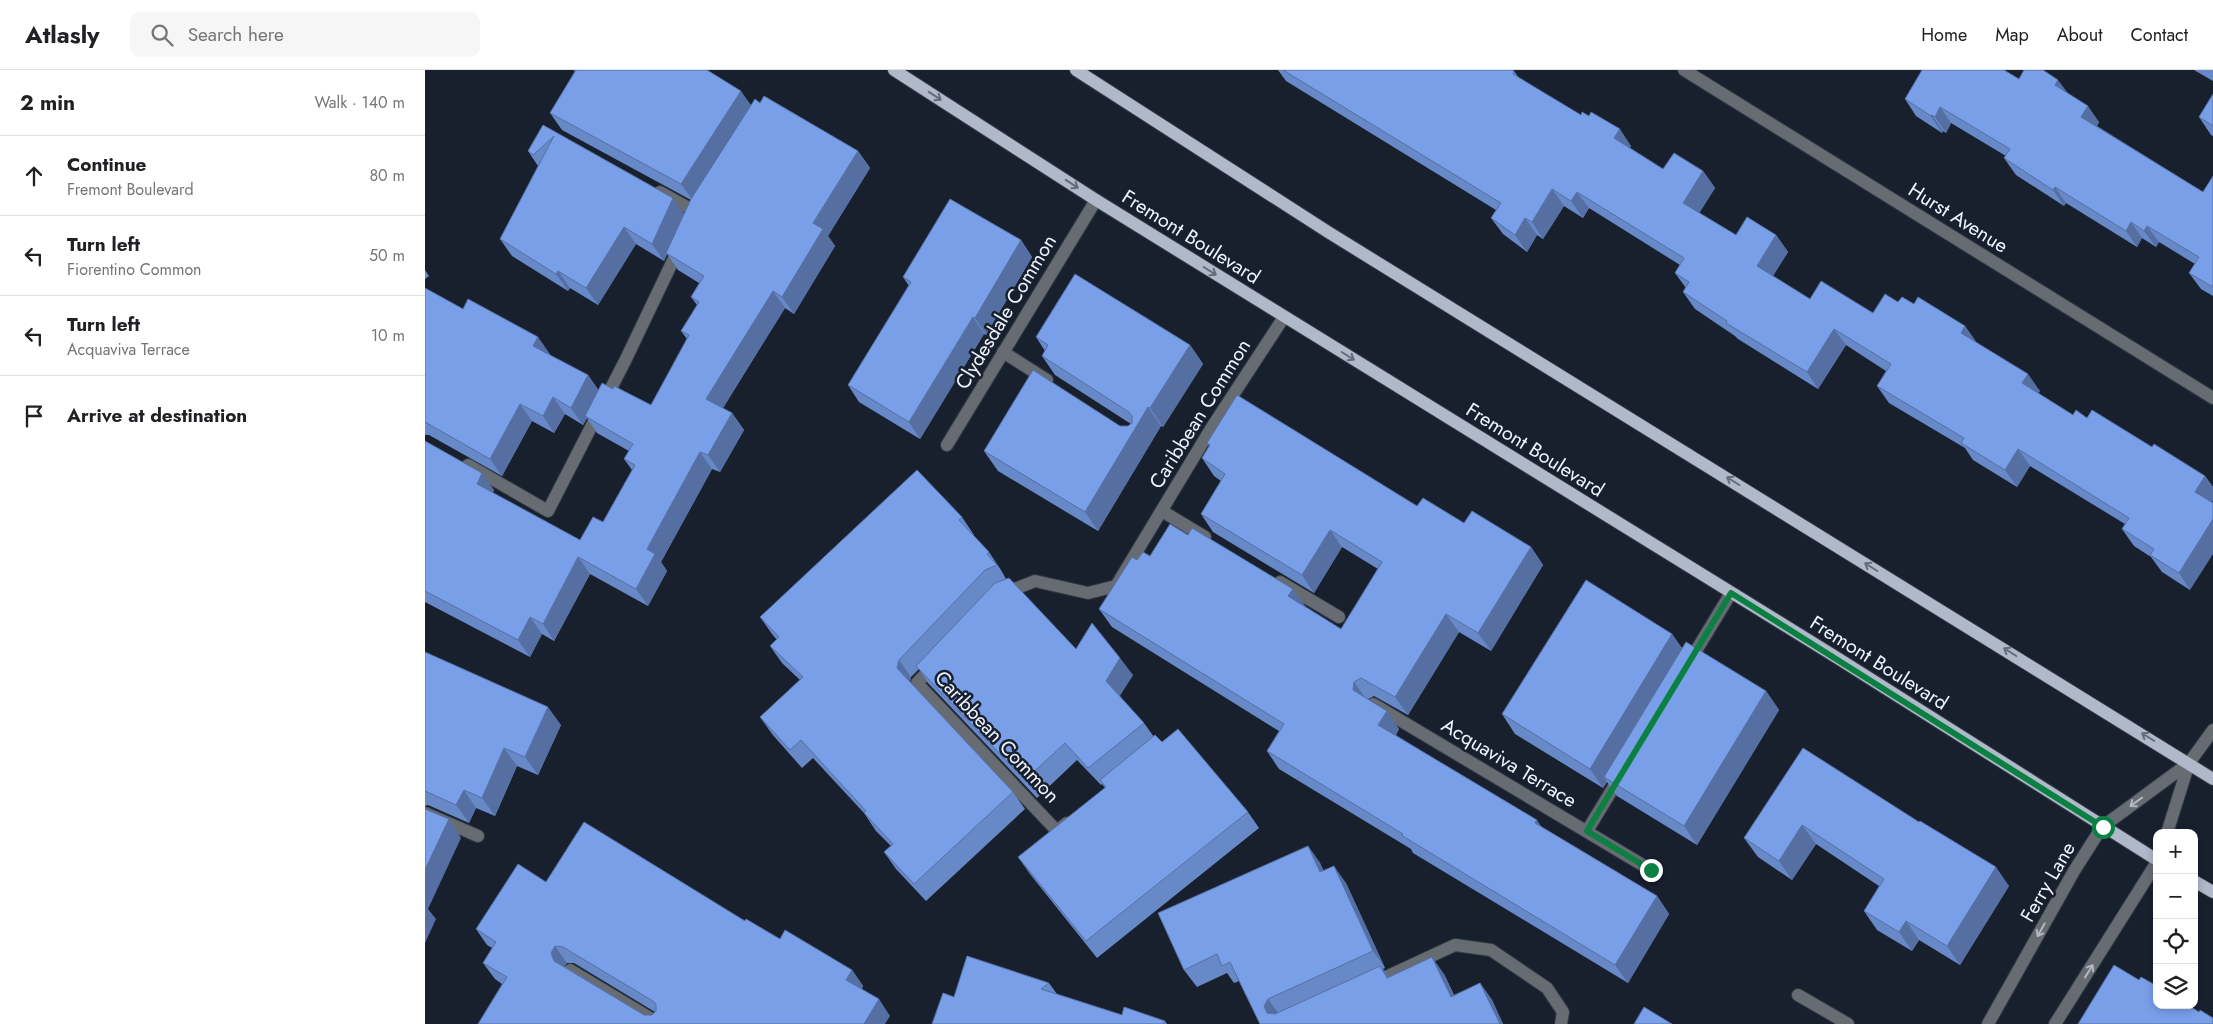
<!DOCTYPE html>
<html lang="en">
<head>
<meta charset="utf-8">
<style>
  body { margin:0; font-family:Jost,sans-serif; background:#f6f6f6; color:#202124 }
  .controls { position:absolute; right:15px; bottom:15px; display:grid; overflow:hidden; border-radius:10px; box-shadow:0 2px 8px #0003 }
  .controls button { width:45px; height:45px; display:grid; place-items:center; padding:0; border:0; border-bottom:1px solid #e0e0e0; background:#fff; color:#202124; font:25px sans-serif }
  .stop { position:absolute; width:15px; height:15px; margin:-11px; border:4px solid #0b8043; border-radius:50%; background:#fff }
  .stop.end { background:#0b8043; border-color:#fff; box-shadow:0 1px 5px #0008 }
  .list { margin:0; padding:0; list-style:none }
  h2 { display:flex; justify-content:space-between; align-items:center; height:65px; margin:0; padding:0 20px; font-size:21px }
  h2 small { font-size:16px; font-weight:400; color:#757577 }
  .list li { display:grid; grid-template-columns:32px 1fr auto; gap:15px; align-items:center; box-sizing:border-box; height:80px; padding:0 20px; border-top:1px solid #e0e0e0 }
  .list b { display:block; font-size:19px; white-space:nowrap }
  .list p { margin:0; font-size:16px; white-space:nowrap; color:#757577 }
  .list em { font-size:16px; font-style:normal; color:#757577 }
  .icon { flex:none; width:28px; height:28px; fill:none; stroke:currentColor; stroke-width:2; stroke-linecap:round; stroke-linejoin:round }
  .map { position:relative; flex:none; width:1788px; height:954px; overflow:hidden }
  header { display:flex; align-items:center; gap:30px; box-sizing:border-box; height:70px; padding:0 25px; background:#fff; border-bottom:1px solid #e0e0e0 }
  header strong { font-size:24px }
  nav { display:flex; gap:28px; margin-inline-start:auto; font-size:18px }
  .search { width:350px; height:45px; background:#f6f6f6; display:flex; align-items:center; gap:12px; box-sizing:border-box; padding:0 18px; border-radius:10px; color:#757577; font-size:19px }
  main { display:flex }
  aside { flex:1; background:#fff }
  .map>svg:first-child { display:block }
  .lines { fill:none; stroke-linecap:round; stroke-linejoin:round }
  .lane-casing { stroke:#323a47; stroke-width:14 }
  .street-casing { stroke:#323a47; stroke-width:14 }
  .primary-casing { stroke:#323a47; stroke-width:14 }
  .lane { stroke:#676c73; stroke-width:12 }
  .street { stroke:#676c73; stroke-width:12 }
  .primary { stroke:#b0b9c9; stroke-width:12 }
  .wall { fill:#6889c8; fill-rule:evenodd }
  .shaded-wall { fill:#556fa3 }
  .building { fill:#799fe9; stroke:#556fa3; fill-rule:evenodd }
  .oneway { stroke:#646c7c }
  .oneway2 { stroke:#b2b7c0 }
  .route { stroke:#0b8043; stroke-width:6 }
  .labels { text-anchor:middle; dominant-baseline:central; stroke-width:5; stroke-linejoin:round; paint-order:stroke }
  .street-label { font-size:20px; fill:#eff5ff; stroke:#18202e }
</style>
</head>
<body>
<header>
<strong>Atlasly</strong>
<div class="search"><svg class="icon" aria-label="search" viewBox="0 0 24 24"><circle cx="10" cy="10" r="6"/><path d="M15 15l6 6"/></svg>Search here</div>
<nav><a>Home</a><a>Map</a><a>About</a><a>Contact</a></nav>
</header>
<main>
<aside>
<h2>2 min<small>Walk · 140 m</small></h2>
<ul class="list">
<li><svg class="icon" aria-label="ahead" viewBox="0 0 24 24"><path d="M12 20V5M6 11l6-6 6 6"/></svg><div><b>Continue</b><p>Fremont Boulevard</p></div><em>80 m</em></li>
<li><svg class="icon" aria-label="left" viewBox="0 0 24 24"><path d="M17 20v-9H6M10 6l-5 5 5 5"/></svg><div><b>Turn left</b><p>Fiorentino Common</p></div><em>50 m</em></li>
<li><svg class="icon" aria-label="left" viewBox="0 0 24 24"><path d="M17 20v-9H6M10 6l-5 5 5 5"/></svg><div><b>Turn left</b><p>Acquaviva Terrace</p></div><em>10 m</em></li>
<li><svg class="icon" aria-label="arrive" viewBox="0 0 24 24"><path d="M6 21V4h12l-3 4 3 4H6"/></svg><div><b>Arrive at destination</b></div></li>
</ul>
</aside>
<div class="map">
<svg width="1788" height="954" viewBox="0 0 1788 954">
  <rect width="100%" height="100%" fill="#18202e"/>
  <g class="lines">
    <g class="lane-casing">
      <g id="lane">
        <polyline points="737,441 780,467"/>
        <polyline points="855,512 914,547"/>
      </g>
    </g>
    <g class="street-casing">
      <g id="street">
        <polyline points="1259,0 1788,328"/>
        <polyline points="235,122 271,142"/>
        <polyline points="578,282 622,310"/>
        <polyline points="522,375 671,130"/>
        <polyline points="43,395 123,441 201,289 254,178"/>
        <polyline points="577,524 610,511 663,523 691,516 787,357 859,247"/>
        <polyline points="510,594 492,613 632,761 642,753"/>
        <polyline points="1263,594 1306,523"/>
        <polyline points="948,634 1226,800"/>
        <polyline points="0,743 53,766"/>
        <polyline points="1162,761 1196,705"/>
        <polyline points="1742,763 1764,693 1788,660"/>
        <polyline points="145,900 235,954"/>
        <polyline points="948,913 1030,875 1066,880 1122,918 1138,942 1136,954"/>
        <polyline points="1373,925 1423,954"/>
        <polyline points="1563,954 1649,801 1677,757 1764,693"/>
        <polyline points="1630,954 1732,792"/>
      </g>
    </g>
    <g class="primary-casing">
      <g id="primary">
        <polyline points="469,0 671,130 1414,589 1732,790"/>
        <polyline points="651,0 903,162 1788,709"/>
        <polyline points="1769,811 1788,822"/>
      </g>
    </g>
    <use href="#lane" class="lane"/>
    <use href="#street" class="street"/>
    <use href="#primary" class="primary"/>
  </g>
  <g class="wall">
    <polygon points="148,0 282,0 326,35 335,33 433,81 445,98 403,166 410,176 369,244 360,238 298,338 307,343 319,360 295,402 287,399 236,492 242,501 223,536 165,504 129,571 117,564 105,587 0,532 0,371 69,420 68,423 155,470 178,452 207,400 199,389 204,381 172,363 162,348 158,355 140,344 129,363 107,351 77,406 4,365 0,365 0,218 38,239 125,284 124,285 163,305 173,320 188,319 226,335 262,269 256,261 272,235 266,227 274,213 253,200 242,184 239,191 211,174 173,235 145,218 143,221 87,186 75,169 113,96 103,81 118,55 259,144 266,130 137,60 125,43 150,1"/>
    <polygon points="853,0 1087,0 1089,1 1094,8 1206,76 1205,78 1238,99 1278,101 1290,118 1274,143 1311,165 1351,165 1363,182 1348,206 1385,229 1448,243 1473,232 1489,234 1540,256 1551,272 1615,321 1613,323 1648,345 1662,348 1727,377 1780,406 1788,417 1788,430 1787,432 1765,520 1737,502 1726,487 1709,476 1697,459 1700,454 1605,396 1592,417 1548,390 1540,378 1464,333 1452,316 1461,301 1421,275 1393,319 1313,269 1310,266 1270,239 1258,222 1261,218 1250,203 1255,195 1164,138 1158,148 1139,136 1118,169 1112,165 1102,182 1078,164 1066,148 1071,140 861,11"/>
    <polygon points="1769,0 1788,0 1788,11"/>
    <polygon points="1594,9 1642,23 1674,52 1672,56 1778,122 1788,106 1788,226 1776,219 1764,203 1770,194 1734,172 1731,177 1717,168 1712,177 1641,133 1639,136 1591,105 1579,88 1581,86 1526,53 1521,63 1518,61 1517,63 1491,46 1480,29"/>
    <polygon points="1788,24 1788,66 1786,65 1774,47"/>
    <polygon points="596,170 607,187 561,265 559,264 495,369 434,332 423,315 484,216 478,207"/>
    <polygon points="0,200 4,206 0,209"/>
    <polygon points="611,267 765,275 778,294 738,357 736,356 673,461 573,401 559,381 695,356 703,356 706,354 630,305 617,286 620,281"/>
    <polygon points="782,373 992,436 1106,477 1118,495 1066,581 1034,562 983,645 949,626 943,629 974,659 971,665 1117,757 1232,826 1244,844 1203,913 988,783 986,779 854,699 842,681 854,661 687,557 674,539 712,490 725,486 881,537 916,559 953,499 917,477 889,523 788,462 776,444 796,411 789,406 777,388 784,376"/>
    <polygon points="537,447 549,465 548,465 564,482 576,500 581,509 651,579 708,605 694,626 719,653 729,667 737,672 823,742 834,758 672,888 605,804 593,787 680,718 677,714 676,715 652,690 612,728 503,613 494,599 486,607 485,612 588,722 600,739 501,831 471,799 459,782 466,776 451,761 439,743 388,688 377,698 347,664 335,647 375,610 357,593 345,576 352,570 347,564 335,547"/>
    <polygon points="1247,564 1257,578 1341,621 1354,640 1272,775 1192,726 1182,712 1178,718 1090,664 1077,644"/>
    <polygon points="0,582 136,655 113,705 92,696 70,746 51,738 44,753 3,735 0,736"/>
    <polygon points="1378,678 1584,816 1535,895 1494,870 1487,881 1452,860 1439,841 1454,816 1391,774 1367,810 1333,787 1319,768"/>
    <polygon points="883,776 895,793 898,800 921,813 960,898 958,899 964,907 1019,904 1029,925 1055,913 1067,930 1078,954 835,954 814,911 809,913 802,903 772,917 759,900"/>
    <path d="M121,812L320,851L355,869L427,900L438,916L437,919L465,946L53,954L77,914L70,909L58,893L67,878L62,875L51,859ZM142,893H149L230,942L227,945H219L139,896Z"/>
    <polygon points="624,913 632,924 697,945 740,951 742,954 507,954 529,927"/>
  </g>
  <g class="shaded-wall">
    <polygon points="1633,10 1645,26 1630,15"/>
    <polygon points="316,21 328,38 268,131 256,114"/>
    <polygon points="1663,36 1674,52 1667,63 1656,47"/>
    <polygon points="1515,37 1526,53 1521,63 1510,47"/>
    <polygon points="1507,45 1518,61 1517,63 1506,46"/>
    <polygon points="1195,59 1206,76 1201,85 1189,68"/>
    <polygon points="433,81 445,98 403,166 410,176 369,244 357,227 388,153"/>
    <polygon points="1278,101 1290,118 1270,150 1258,133"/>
    <polygon points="1630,117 1641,133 1639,136 1628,120"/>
    <polygon points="1127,119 1139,136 1118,169 1107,152"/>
    <polygon points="1152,122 1164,138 1158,148 1146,131"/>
    <polygon points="248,128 260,145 241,183 242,184 239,191 227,174"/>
    <polygon points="1100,148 1112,165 1102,182 1090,165"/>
    <polygon points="1706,152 1717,168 1712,177 1701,161"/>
    <polygon points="1722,156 1734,172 1731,177 1719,161"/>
    <polygon points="199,157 211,174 173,235 161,218"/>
    <polygon points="1351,165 1363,182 1343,213 1332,196"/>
    <polygon points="596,170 607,187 561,265 550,248"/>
    <polygon points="133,201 145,218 143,221 131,204"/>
    <polygon points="348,221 360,238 293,346 281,329"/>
    <polygon points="548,247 559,264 495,369 484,352"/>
    <polygon points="1540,256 1552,273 1536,263"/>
    <polygon points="1409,259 1421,275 1393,319 1382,302"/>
    <polygon points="113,267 125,284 120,293 108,276"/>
    <polygon points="765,275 778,294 738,357 725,338"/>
    <polygon points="1603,304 1615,321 1609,330 1597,313"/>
    <polygon points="163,305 175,322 160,346 162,348 158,355 146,338"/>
    <polygon points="128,327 140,344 129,363 118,346"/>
    <polygon points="95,334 107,351 77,406 65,389"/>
    <polygon points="723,337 736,356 673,461 660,442"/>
    <polygon points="307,343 319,360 295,402 283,385"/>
    <polygon points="1593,379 1605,396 1592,417 1580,400"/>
    <polygon points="275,382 287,399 236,492 242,501 223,536 211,519 222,479"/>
    <polygon points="57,403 69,420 63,431 52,414"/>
    <polygon points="1780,406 1788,417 1788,430 1782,439 1770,422"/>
    <polygon points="1788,449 1788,484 1765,520 1754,503"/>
    <polygon points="905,460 917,477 889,523 877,505"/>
    <polygon points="1106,477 1118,495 1066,581 1053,563"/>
    <polygon points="153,487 165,504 129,571 118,554"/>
    <polygon points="868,519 881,537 863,526"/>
    <polygon points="1021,544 1034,562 983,645 970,627"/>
    <polygon points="105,547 117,564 105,587 93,570"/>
    <polygon points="1247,564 1260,583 1179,707 1182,712 1178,718 1165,699"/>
    <polygon points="695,588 708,605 693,629 681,611"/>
    <polygon points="474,590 486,607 484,615 472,598"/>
    <polygon points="929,612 941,629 928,620"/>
    <polygon points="1341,621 1354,640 1272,775 1259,756"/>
    <polygon points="123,637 136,655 113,705 100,687"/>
    <polygon points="962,641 974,659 966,673 953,655"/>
    <polygon points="79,678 92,696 70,746 57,728"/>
    <polygon points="39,720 51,738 44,753 31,735"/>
    <polygon points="24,749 36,768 3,839 11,849 0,873 0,800"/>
    <polygon points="1112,750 1124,768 1110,753"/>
    <polygon points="1377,755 1391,774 1367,810 1354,791"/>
    <polygon points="883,776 895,793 907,819 895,802"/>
    <polygon points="909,796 921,813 960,898 948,881"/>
    <polygon points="1571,797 1584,816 1535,895 1522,876"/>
    <polygon points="1232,826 1244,844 1203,913 1190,895"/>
    <polygon points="1481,851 1494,870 1487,881 1474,862"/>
    <polygon points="130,876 142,893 137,899 129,891 126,883"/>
    <polygon points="1007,887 1019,904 1038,944 1026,927"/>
    <polygon points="955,896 968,913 962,908"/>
    <polygon points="427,900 438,916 432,926 421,910"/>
    <polygon points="1055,913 1067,930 1078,954 1075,954"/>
    <polygon points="454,929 465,946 460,954 439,954"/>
    <polygon points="843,929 856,947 842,943 839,936"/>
  </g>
  <g class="building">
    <polygon points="151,0 282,0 316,21 256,114 125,43"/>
    <polygon points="858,0 1087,0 1089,1 1088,4 1156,45 1157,42 1164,46 1166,42 1195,59 1189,68 1238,99 1249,83 1278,101 1258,133 1311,165 1322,147 1351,165 1332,196 1385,229 1396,211 1448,243 1460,224 1473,232 1477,227 1489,234 1493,227 1540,256 1536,263 1603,304 1597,313 1648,345 1651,340 1662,348 1667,340 1727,377 1729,374 1780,406 1770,422 1788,433 1788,449 1754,503 1725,485 1729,479 1697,459 1704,448 1593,379 1580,400 1536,373 1539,368 1452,316 1466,294 1409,259 1382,302 1301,253 1302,251 1258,222 1264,212 1250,203 1259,188 1152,122 1146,131 1127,119 1107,152 1100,148 1090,165 1066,148 1076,133"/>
    <polygon points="1497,0 1579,0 1594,9 1599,0 1618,0 1633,10 1630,15 1663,36 1656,47 1778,122 1788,106 1788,217 1764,203 1774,187 1722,156 1719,161 1706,152 1701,161 1630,117 1628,120 1579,88 1585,79 1515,37 1510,47 1507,45 1506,46 1480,29"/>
    <polygon points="1788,24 1788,56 1774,47"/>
    <polygon points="339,26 433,81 388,153 398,159 357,227 348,221 281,329 307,343 283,385 275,382 222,479 230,484 211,519 153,487 118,554 105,547 93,570 0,521 0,371 57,403 52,414 155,470 168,447 178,452 210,395 199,389 208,374 160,346 177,313 188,319 189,316 226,335 264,265 256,261 274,232 266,227 279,206 241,183 266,129 330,29 335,33"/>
    <polygon points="118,55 248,128 227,174 199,157 161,218 133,201 131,204 75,169 129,66 108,85 103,81"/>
    <polygon points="525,129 596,170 550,248 548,247 484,352 423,315 486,212 478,207"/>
    <polygon points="650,204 765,275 725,338 723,337 660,442 559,381 608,300 695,356 703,356 707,353 707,346 704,342 617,286 623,275 611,267"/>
    <polygon points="0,218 38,239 43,229 113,267 108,276 163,305 146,338 128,327 118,346 95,334 65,389 0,352"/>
    <polygon points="812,325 992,436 998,428 1039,453 1047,441 1106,477 1053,563 1021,544 970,627 936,608 929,612 928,620 962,641 953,655 1112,750 1110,753 1232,826 1190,895 976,765 978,764 842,681 859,654 674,539 707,487 712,490 718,482 725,486 745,454 763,465 767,458 868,519 863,526 916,559 957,492 905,460 877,505 776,444 800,404 777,388 785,375 782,373"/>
    <polygon points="492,400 537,447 534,450 564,482 562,484 572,495 560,500 474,590 472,598 588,722 489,814 459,782 468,774 439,743 441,741 376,670 365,680 335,647 378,607 345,576 354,567 335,547"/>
    <polygon points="584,508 651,579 667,553 695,588 681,611 719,653 663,698 640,673 600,710 491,596 570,513"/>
    <polygon points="1161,510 1247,564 1165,699 1077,644"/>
    <polygon points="1261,572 1341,621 1259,756 1179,707"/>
    <polygon points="0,582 123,637 100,687 79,678 57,728 39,720 31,735 0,721"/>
    <polygon points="753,659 823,742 661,871 593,787 681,717 675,710 730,665 737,672"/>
    <polygon points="1378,678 1494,752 1495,751 1571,797 1522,876 1481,851 1474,862 1439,841 1459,809 1377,755 1354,791 1319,768"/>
    <polygon points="0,739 24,749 0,800"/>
    <path d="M159,752L320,851L321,849L355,869L360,860L427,900L421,910L454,929L439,954H53L82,907L58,893L71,872L51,859L93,794L121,812ZM130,876L138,877L228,931L231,934V941L227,945H219L129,891L126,883Z"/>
    <polygon points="883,776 895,802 909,796 948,881 843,929 839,936 842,943 850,944 955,896 962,908 1007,887 1026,927 1055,913 1075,954 835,954 805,892 797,896 792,884 759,900 733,843"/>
    <polygon points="542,886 624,913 616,919 697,945 699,937 740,951 738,954 507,954 518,923 529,927"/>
    <polygon points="1689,895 1714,910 1716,907 1732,916 1732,935 1763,935 1774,942 1775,940 1788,948 1788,954 1653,954"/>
    <polygon points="1219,937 1247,954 1209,954"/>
  </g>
  <defs><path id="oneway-shaft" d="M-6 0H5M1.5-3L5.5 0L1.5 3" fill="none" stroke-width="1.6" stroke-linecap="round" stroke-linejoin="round" transform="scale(1.25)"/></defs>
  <g class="oneway">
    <use href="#oneway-shaft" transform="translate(510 26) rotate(33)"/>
    <use href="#oneway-shaft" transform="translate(647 114) rotate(33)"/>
    <use href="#oneway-shaft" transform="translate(785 201) rotate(32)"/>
    <use href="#oneway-shaft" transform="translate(923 286) rotate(32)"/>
    <use href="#oneway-shaft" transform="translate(1308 411) rotate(-148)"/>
    <use href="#oneway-shaft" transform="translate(1446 497) rotate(-148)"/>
    <use href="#oneway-shaft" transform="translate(1585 582) rotate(-148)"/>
    <use href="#oneway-shaft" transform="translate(1723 667) rotate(-148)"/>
  </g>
  <g class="oneway2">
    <use href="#oneway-shaft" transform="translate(1711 732) rotate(144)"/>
    <use href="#oneway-shaft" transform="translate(1616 860) rotate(119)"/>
    <use href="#oneway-shaft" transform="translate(1664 901) rotate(-58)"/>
  </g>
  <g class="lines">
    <polyline class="route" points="1226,800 1162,761 1306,523 1678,757"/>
  </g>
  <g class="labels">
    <g class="street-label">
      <text transform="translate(1533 148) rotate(32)">Hurst Avenue</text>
      <text transform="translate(766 167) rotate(32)">Fremont Boulevard</text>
      <text transform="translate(581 242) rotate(-59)">Clydesdale Common</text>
      <text transform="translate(775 344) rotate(-58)">Caribbean Common</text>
      <text transform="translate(1110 380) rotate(32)">Fremont Boulevard</text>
      <text transform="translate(1454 593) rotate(32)">Fremont Boulevard</text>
      <text transform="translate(572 667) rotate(47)">Caribbean Common</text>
      <text transform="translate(1084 693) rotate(31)">Acquaviva Terrace</text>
      <text transform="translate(1623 812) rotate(-60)">Ferry Lane</text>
    </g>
  </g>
</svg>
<div class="controls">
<button>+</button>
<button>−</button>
<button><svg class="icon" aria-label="locate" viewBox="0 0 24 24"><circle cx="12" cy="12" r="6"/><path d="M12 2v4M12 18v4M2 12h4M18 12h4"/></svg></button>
<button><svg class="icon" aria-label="layers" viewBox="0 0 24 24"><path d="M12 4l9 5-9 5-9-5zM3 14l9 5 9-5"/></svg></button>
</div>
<div class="stop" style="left:1678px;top:757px"></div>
<div class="stop end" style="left:1226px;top:800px"></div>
</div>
</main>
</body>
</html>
